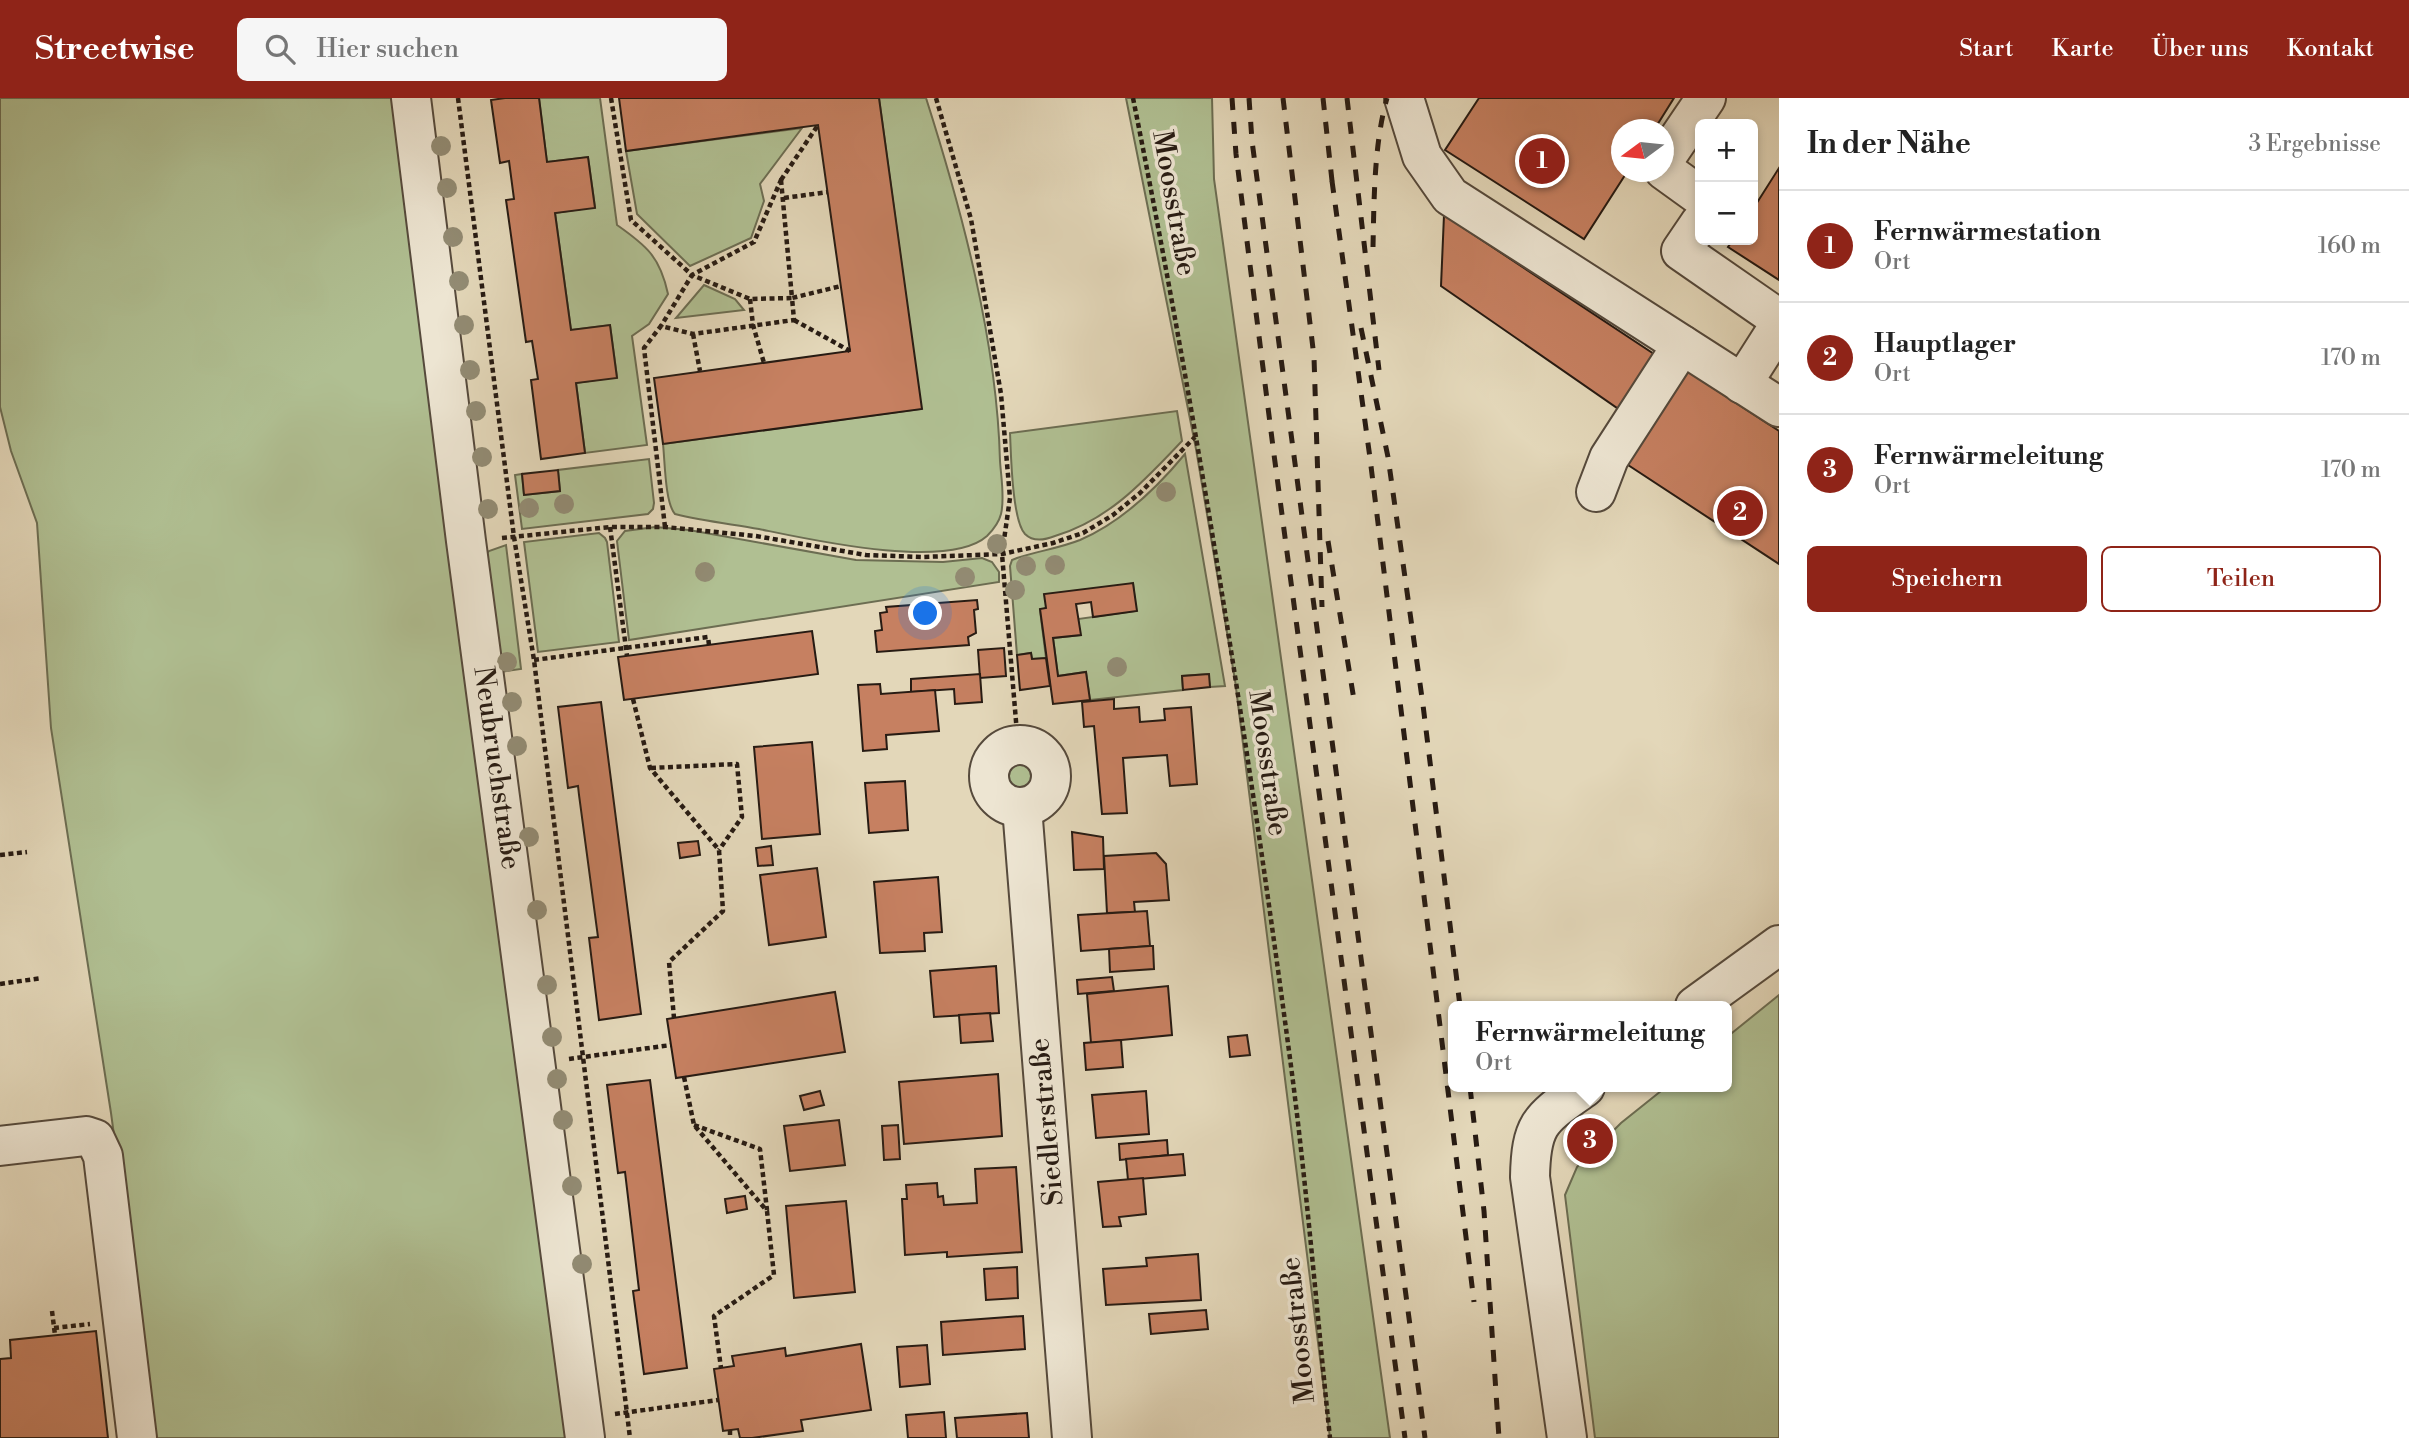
<!DOCTYPE html>
<html lang="de">
<head>
<meta charset="utf-8">
<style>
  body { margin:0; font-family:"Libre Bodoni",serif; background:#f6f6f6; color:#222 }
  .controls { position:absolute; right:21px; top:21px; display:grid; overflow:hidden; border-radius:10px; box-shadow:0 4px 10px #0003 }
  .controls button { width:63px; height:63px; display:grid; place-items:center; padding:0; border:0; border-bottom:2px solid #e0e0e0; background:#fff; color:#222; font:35px sans-serif }
  .compass { position:absolute; left:1611px; top:21px; width:63px; height:63px; border-radius:50%; background:#fff; box-shadow:0 4px 10px #0003; rotate:255deg }
  .you { position:absolute; left:926px; top:516px; width:24px; height:24px; margin:-18px; border:5px solid #fff; border-radius:50%; background:#1a73e8; box-shadow:0 0 0 10px #1a73e833 }
  .badge { display:grid; place-items:center; width:46px; height:46px; border-radius:50%; background:#8f2418; color:#fff; font-size:23px; font-weight:700 }
  .pin { position:absolute; translate:-50% -50%; border:4px solid #fff; box-shadow:0 2px 7px #0006 }
  .popup { position:absolute; left:1448px; top:903px; width:284px; height:91px; box-sizing:border-box; display:grid; place-content:center; border-radius:10px; background:#fff; filter:drop-shadow(0 2px 5px #0005); font-size:23px; white-space:nowrap; color:#767676 }
  .popup b { font-size:26px; color:#222 }
  .popup::after { content:''; position:absolute; left:50%; top:100%; margin-left:-14px; border:14px solid transparent; border-top-color:#fff }
  .list { margin:0; padding:0; list-style:none }
  h2 { display:flex; justify-content:space-between; align-items:center; height:91px; margin:0; padding:0 28px; font-size:30px }
  h2 small { font-size:23px; font-weight:400; color:#767676 }
  .list li { display:grid; grid-template-columns:46px 1fr auto; gap:21px; align-items:center; box-sizing:border-box; height:112px; padding:0 28px; border-top:2px solid #e0e0e0 }
  .list b { display:block; font-size:26px; white-space:nowrap }
  .list p { margin:0; font-size:23px; white-space:nowrap; color:#767676 }
  .list em { font-size:23px; font-style:normal; color:#767676 }
  .actions { display:flex; gap:14px; padding:21px 28px }
  .actions a { flex:1; padding:16px 0; border:2px solid #8f2418; border-radius:10px; text-align:center; font-size:24px; color:#8f2418 }
  .actions .main { background:#8f2418; color:#fff }
  .icon { flex:none; width:38px; height:38px; fill:none; stroke:currentColor; stroke-width:2; stroke-linecap:round; stroke-linejoin:round }
  .map { position:relative; flex:none; width:1779px; height:1340px; overflow:hidden }
  header { display:flex; align-items:center; gap:42px; box-sizing:border-box; height:98px; padding:0 35px; background:#8f2418; color:#fff }
  header strong { font-size:33px }
  nav { display:flex; gap:38px; margin-inline-start:auto; font-size:24px }
  .search { width:490px; height:63px; background:#f6f6f6; display:flex; align-items:center; gap:18px; box-sizing:border-box; padding:0 24px; border-radius:10px; color:#767676; font-size:26px }
  main { display:flex }
  aside { flex:1; background:#fff }
  .map>svg:first-child { display:block }
  .green { fill:#b0bf92; stroke:#6c6d52; stroke-width:2 }
  .building { fill:#c68061; stroke:#271b13; stroke-width:2 }
  .lines { fill:none; stroke-linecap:round; stroke-linejoin:round }
  .minor-casing { stroke:#564a3c; stroke-width:42 }
  .path { stroke:#271b13; stroke-width:4.5; stroke-dasharray:5 3.5; stroke-linecap:butt }
  .minor { stroke:#ede5d2; stroke-width:38 }
  .rail { stroke:#271b13; stroke-width:5; stroke-dasharray:12 12; stroke-linecap:butt }
  .tree { fill:#928b73 }
  .labels { text-anchor:middle; dominant-baseline:central; stroke-width:7; stroke-linejoin:round; paint-order:stroke }
  .street-label { font-size:28px; fill:#271b13; stroke:#ede5d2 }
</style>
</head>
<body>
<header>
<strong>Streetwise</strong>
<div class="search"><svg class="icon" aria-label="search" viewBox="0 0 24 24"><circle cx="10" cy="10" r="6"/><path d="M15 15l6 6"/></svg>Hier suchen</div>
<nav><a>Start</a><a>Karte</a><a>Über uns</a><a>Kontakt</a></nav>
</header>
<main>
<div class="map">
<svg width="1779" height="1340" viewBox="0 0 1779 1340">
  <rect width="100%" height="100%" fill="#e3d7b9"/>
  <filter id="stains"><feTurbulence type="fractalNoise" baseFrequency=".00286" numOctaves="4"/><feColorMatrix values="0 0 0 0 .2 0 0 0 0 .09 0 0 0 0 .02 0 0 0 .5 -.17"/></filter>
  <radialGradient id="worn" r=".72"><stop offset=".6" stop-color="#630" stop-opacity="0"/><stop offset="1" stop-color="#630" stop-opacity=".3"/></radialGradient>
  <g class="green">
    <polygon points="0,0 412,0 578,1340 155,1340 111,1015 51,630 37,425 11,353 0,309"/>
    <path d="M539,0H600L617,127C647,148 660,159 668,196L649,226L632,238L647,347L585,355L576,285L617,279L610,227L571,232L555,115L595,109L588,59L547,64Z"/>
    <path d="M879,0H926C962,113 997,243 1000,363C1001,379 1005,400 1001,416C999,424 993,432 987,438C948,473 808,441 759,431C731,426 703,423 675,416C665,405 665,364 663,346L921,311Z"/>
    <polygon points="1126,0 1212,0 1214,81 1390,1340 1330,1340 1235,582 1196,351"/>
    <polygon points="802,30 760,86 764,103 751,140 690,168 637,116 626,53"/>
    <polygon points="704,187 735,201 744,212 676,220"/>
    <path d="M1177,313L1182,343C1144,383 1109,422 1055,438C1045,442 1033,444 1025,436C1012,422 1011,356 1010,335Z"/>
    <path d="M1185,356L1225,588L1210,589L1208,576L1182,578L1183,592L1090,602L1086,574L1058,578L1053,540L1080,537L1078,521L1136,513L1133,485L1040,512L1046,560L1032,561L1031,555L1017,557L1010,468L1012,462L1017,460C1038,453 1060,450 1080,442C1122,424 1156,391 1185,356Z"/>
    <polygon points="649,361 654,405 653,411 648,416 522,431 515,377 522,376 524,397 560,393 558,372"/>
    <polygon points="655,429 689,432 856,462 943,464 982,460 992,464 999,474 999,484 629,542 617,443 625,433"/>
    <polygon points="599,435 605,440 607,444 619,544 538,554 524,444"/>
    <polygon points="506,447 521,571 500,574 485,457 489,453"/>
    <circle cx="1020" cy="677" r="19"/>
    <polygon points="1779,897 1779,1340 1595,1340 1565,1097 1577,1069 1621,1025 1666,989 1726,989 1727,939"/>
  </g>
  <g class="building">
    <polygon points="505,0 539,0 547,64 588,59 595,110 555,115 571,232 610,227 617,280 576,285 585,355 541,361 531,282 538,281 532,243 526,244 506,102 514,101 509,63 500,65 491,2"/>
    <polygon points="619,0 879,0 922,311 663,346 654,280 850,253 818,27 626,53"/>
    <polygon points="1479,0 1674,0 1654,32 1622,32 1622,74 1627,74 1584,141 1445,52"/>
    <polygon points="1779,70 1779,182 1728,149 1733,142 1753,142 1753,111"/>
    <polygon points="1444,117 1657,258 1620,312 1441,188"/>
    <polygon points="1684,271 1779,333 1779,466 1625,365"/>
    <polygon points="558,372 560,393 524,397 522,376"/>
    <polygon points="1133,485 1137,513 1093,519 1091,504 1076,506 1081,537 1053,540 1058,578 1086,574 1090,602 1053,606 1040,511 1046,510 1044,496"/>
    <polygon points="977,502 978,511 974,512 976,535 968,539 969,547 877,554 875,533 882,532 880,515 887,514 886,509"/>
    <polygon points="812,533 818,576 624,602 618,559"/>
    <polygon points="1004,550 1006,578 980,580 978,552"/>
    <polygon points="1031,555 1032,561 1046,560 1050,588 1020,592 1017,557"/>
    <polygon points="980,576 982,604 955,606 954,591 911,594 911,581"/>
    <polygon points="1209,576 1210,589 1183,592 1182,578"/>
    <polygon points="880,586 881,596 935,592 939,633 886,637 887,651 863,653 858,587"/>
    <polygon points="1114,601 1114,611 1139,609 1140,624 1165,622 1164,611 1191,609 1197,686 1170,688 1167,657 1123,660 1127,715 1102,716 1094,628 1084,629 1082,604"/>
    <polygon points="601,604 641,916 599,922 589,840 598,839 579,697 578,688 568,690 558,609"/>
    <polygon points="812,644 820,736 762,741 754,649"/>
    <polygon points="905,683 908,732 869,735 865,685"/>
    <polygon points="1072,734 1103,739 1104,771 1074,772"/>
    <polygon points="698,743 700,757 680,760 678,745"/>
    <polygon points="771,748 773,767 758,768 756,750"/>
    <polygon points="1156,755 1166,766 1169,802 1134,804 1135,814 1107,815 1104,758"/>
    <polygon points="817,770 826,839 769,847 760,777"/>
    <polygon points="938,779 942,834 924,835 925,853 880,855 874,784"/>
    <polygon points="1147,813 1150,848 1081,853 1078,817"/>
    <polygon points="1150,848 1153,848 1154,871 1110,874 1109,851"/>
    <polygon points="996,868 999,915 934,919 930,873"/>
    <polygon points="1112,879 1114,893 1078,896 1077,882"/>
    <polygon points="1168,888 1172,937 1091,945 1087,896"/>
    <polygon points="835,894 845,954 676,980 667,921"/>
    <polygon points="990,915 993,943 961,945 959,917"/>
    <polygon points="1247,937 1250,957 1230,959 1228,939"/>
    <polygon points="1121,942 1123,969 1086,972 1084,945"/>
    <polygon points="998,976 1002,1038 904,1046 899,984"/>
    <polygon points="650,982 687,1270 644,1276 633,1193 639,1192 625,1074 618,1075 607,987"/>
    <polygon points="820,993 824,1007 804,1012 800,998"/>
    <polygon points="1146,993 1149,1036 1096,1040 1092,997"/>
    <polygon points="839,1022 845,1067 790,1073 784,1028"/>
    <polygon points="898,1027 900,1061 884,1062 882,1028"/>
    <polygon points="1167,1042 1168,1057 1120,1062 1119,1046"/>
    <polygon points="1183,1056 1185,1077 1128,1082 1126,1061"/>
    <polygon points="1016,1069 1022,1154 947,1159 947,1154 905,1157 902,1101 907,1101 906,1087 937,1085 938,1099 943,1098 944,1107 977,1105 975,1071"/>
    <polygon points="1143,1080 1146,1116 1119,1119 1121,1128 1103,1129 1098,1084"/>
    <polygon points="745,1098 747,1111 727,1115 725,1101"/>
    <polygon points="846,1103 855,1194 794,1200 786,1108"/>
    <polygon points="1198,1156 1201,1202 1106,1207 1103,1171 1147,1168 1146,1160"/>
    <polygon points="1017,1169 1018,1200 986,1202 984,1171"/>
    <polygon points="1206,1212 1208,1231 1151,1236 1149,1216"/>
    <polygon points="1023,1218 1025,1251 943,1257 941,1224"/>
    <polygon points="96,1233 108,1340 0,1340 0,1261 11,1260 10,1242"/>
    <polygon points="861,1246 871,1312 801,1322 803,1333 752,1340 740,1340 738,1331 723,1333 714,1271 734,1268 732,1258 785,1250 786,1258"/>
    <polygon points="927,1247 930,1286 900,1289 897,1249"/>
    <polygon points="944,1314 946,1340 908,1340 906,1317"/>
    <polygon points="1027,1315 1029,1340 957,1340 955,1320"/>
  </g>
  <g class="lines">
    <g class="minor-casing">
      <g id="minor">
        <polyline points="411,0 466,443 585,1340"/>
        <polyline points="1404,0 1422,58 1450,98 1779,309"/>
        <polyline points="1664,62 1706,0"/>
        <polyline points="1664,72 1700,98"/>
        <polyline points="1700,125 1681,153 1779,221"/>
        <polyline points="1742,286 1779,228"/>
        <polyline points="1596,394 1609,360 1682,247"/>
        <circle cx="1020" cy="678" r="31"/>
        <polyline points="1022,709 1072,1340"/>
        <polyline points="1695,908 1779,847"/>
        <polyline points="0,1048 86,1038 95,1041 103,1058 137,1340"/>
        <path d="M1567,1340L1530,1079C1531,1023 1542,1020 1585,989"/>
      </g>
    </g>
    <g class="path">
      <polyline points="458,0 514,439 534,562 630,1340"/>
      <polyline points="611,0 631,122 692,177 661,228"/>
      <polyline points="936,0 971,121 1001,296 1010,400 1002,456 1018,647"/>
      <path d="M1133,0C1197,320 1248,644 1291,968C1307,1091 1317,1216 1330,1340"/>
      <polygon points="781,82 792,200 750,201 692,177 754,144"/>
      <polyline points="781,82 818,27"/>
      <polyline points="784,100 828,94"/>
      <polyline points="750,201 753,227 764,265"/>
      <polyline points="794,222 850,253"/>
      <polyline points="693,236 700,273"/>
      <polyline points="610,429 627,558"/>
      <polyline points="665,429 644,250 661,228 693,236 794,222 792,200 841,188"/>
      <polyline points="502,440 610,429 665,429 756,438 866,457 922,459 1002,456 1053,445 1083,435 1113,417 1140,395 1195,339"/>
      <polyline points="534,562 708,539 709,547"/>
      <polyline points="633,601 650,670 719,752 723,813 669,864 674,920"/>
      <polyline points="651,670 737,666 742,719 719,752"/>
      <polyline points="0,757 27,754"/>
      <polyline points="0,886 42,880"/>
      <polyline points="569,961 671,947"/>
      <polyline points="684,979 694,1027 767,1113 774,1177 714,1218 721,1270"/>
      <polyline points="694,1027 760,1051 767,1112"/>
      <polyline points="52,1213 55,1237"/>
      <polyline points="54,1230 90,1226"/>
      <polyline points="615,1316 718,1302"/>
      <polyline points="730,1332 730,1340"/>
    </g>
    <use href="#minor" class="minor"/>
    <g class="rail">
      <polyline points="1232,0 1236,56 1273,349 1405,1340"/>
      <polyline points="1249,0 1252,43 1425,1340"/>
      <polyline points="1283,0 1314,259 1322,509"/>
      <polyline points="1323,0 1333,92"/>
      <polyline points="1347,0 1379,272"/>
      <polyline points="1332,83 1370,360 1474,1204"/>
      <path d="M1373,149C1374,102 1374,46 1387,0"/>
      <polyline points="1361,230 1388,359 1423,607 1460,908"/>
      <polyline points="1328,443 1354,602"/>
      <polyline points="1470,989 1484,1113 1499,1340"/>
    </g>
  </g>
  <g class="tree">
    <circle cx="441" cy="48" r="10"/>
    <circle cx="447" cy="90" r="10"/>
    <circle cx="453" cy="139" r="10"/>
    <circle cx="459" cy="183" r="10"/>
    <circle cx="464" cy="227" r="10"/>
    <circle cx="470" cy="272" r="10"/>
    <circle cx="476" cy="313" r="10"/>
    <circle cx="482" cy="359" r="10"/>
    <circle cx="1166" cy="394" r="10"/>
    <circle cx="564" cy="406" r="10"/>
    <circle cx="529" cy="410" r="10"/>
    <circle cx="488" cy="411" r="10"/>
    <circle cx="997" cy="446" r="10"/>
    <circle cx="1055" cy="467" r="10"/>
    <circle cx="1026" cy="468" r="10"/>
    <circle cx="705" cy="474" r="10"/>
    <circle cx="965" cy="479" r="10"/>
    <circle cx="1015" cy="492" r="10"/>
    <circle cx="507" cy="564" r="10"/>
    <circle cx="1117" cy="569" r="10"/>
    <circle cx="512" cy="604" r="10"/>
    <circle cx="517" cy="648" r="10"/>
    <circle cx="529" cy="739" r="10"/>
    <circle cx="537" cy="812" r="10"/>
    <circle cx="547" cy="887" r="10"/>
    <circle cx="552" cy="939" r="10"/>
    <circle cx="557" cy="981" r="10"/>
    <circle cx="563" cy="1022" r="10"/>
    <circle cx="572" cy="1088" r="10"/>
    <circle cx="582" cy="1166" r="10"/>
  </g>
  <g class="labels">
    <g class="street-label">
      <text transform="translate(1174 105) rotate(80)">Moosstraße</text>
      <text transform="translate(1268 665) rotate(82)">Moosstraße</text>
      <text transform="translate(497 670) rotate(82)">Neubruchstraße</text>
      <text transform="translate(1047 1024) rotate(-95)">Siedlerstraße</text>
      <text transform="translate(1298 1232) rotate(-96)">Moosstraße</text>
    </g>
  </g>
  <rect width="100%" height="100%" filter="url(#stains)"/>
  <rect width="100%" height="100%" fill="url(#worn)"/>
</svg>
<div class="controls">
<button>+</button>
<button>−</button>
</div>
<svg class="compass" viewBox="-18 -18 36 36"><path d="M0-13l5 13h-10z" fill="#e53935"/><path d="M0 13l5-13h-10z" fill="#767676"/></svg>
<div class="you"></div>
<div class="pin badge" style="left:1542px;top:63px">1</div>
<div class="pin badge" style="left:1740px;top:415px">2</div>
<div class="pin badge" style="left:1590px;top:1043px">3</div>
<div class="popup"><b>Fernwärmeleitung</b>Ort</div>
</div>
<aside>
<h2>In der Nähe<small>3 Ergebnisse</small></h2>
<ul class="list">
<li><span class="badge">1</span><div><b>Fernwärmestation</b><p>Ort</p></div><em>160 m</em></li>
<li><span class="badge">2</span><div><b>Hauptlager</b><p>Ort</p></div><em>170 m</em></li>
<li><span class="badge">3</span><div><b>Fernwärmeleitung</b><p>Ort</p></div><em>170 m</em></li>
</ul>
<div class="actions"><a class="main">Speichern</a><a>Teilen</a></div>
</aside>
</main>
</body>
</html>
